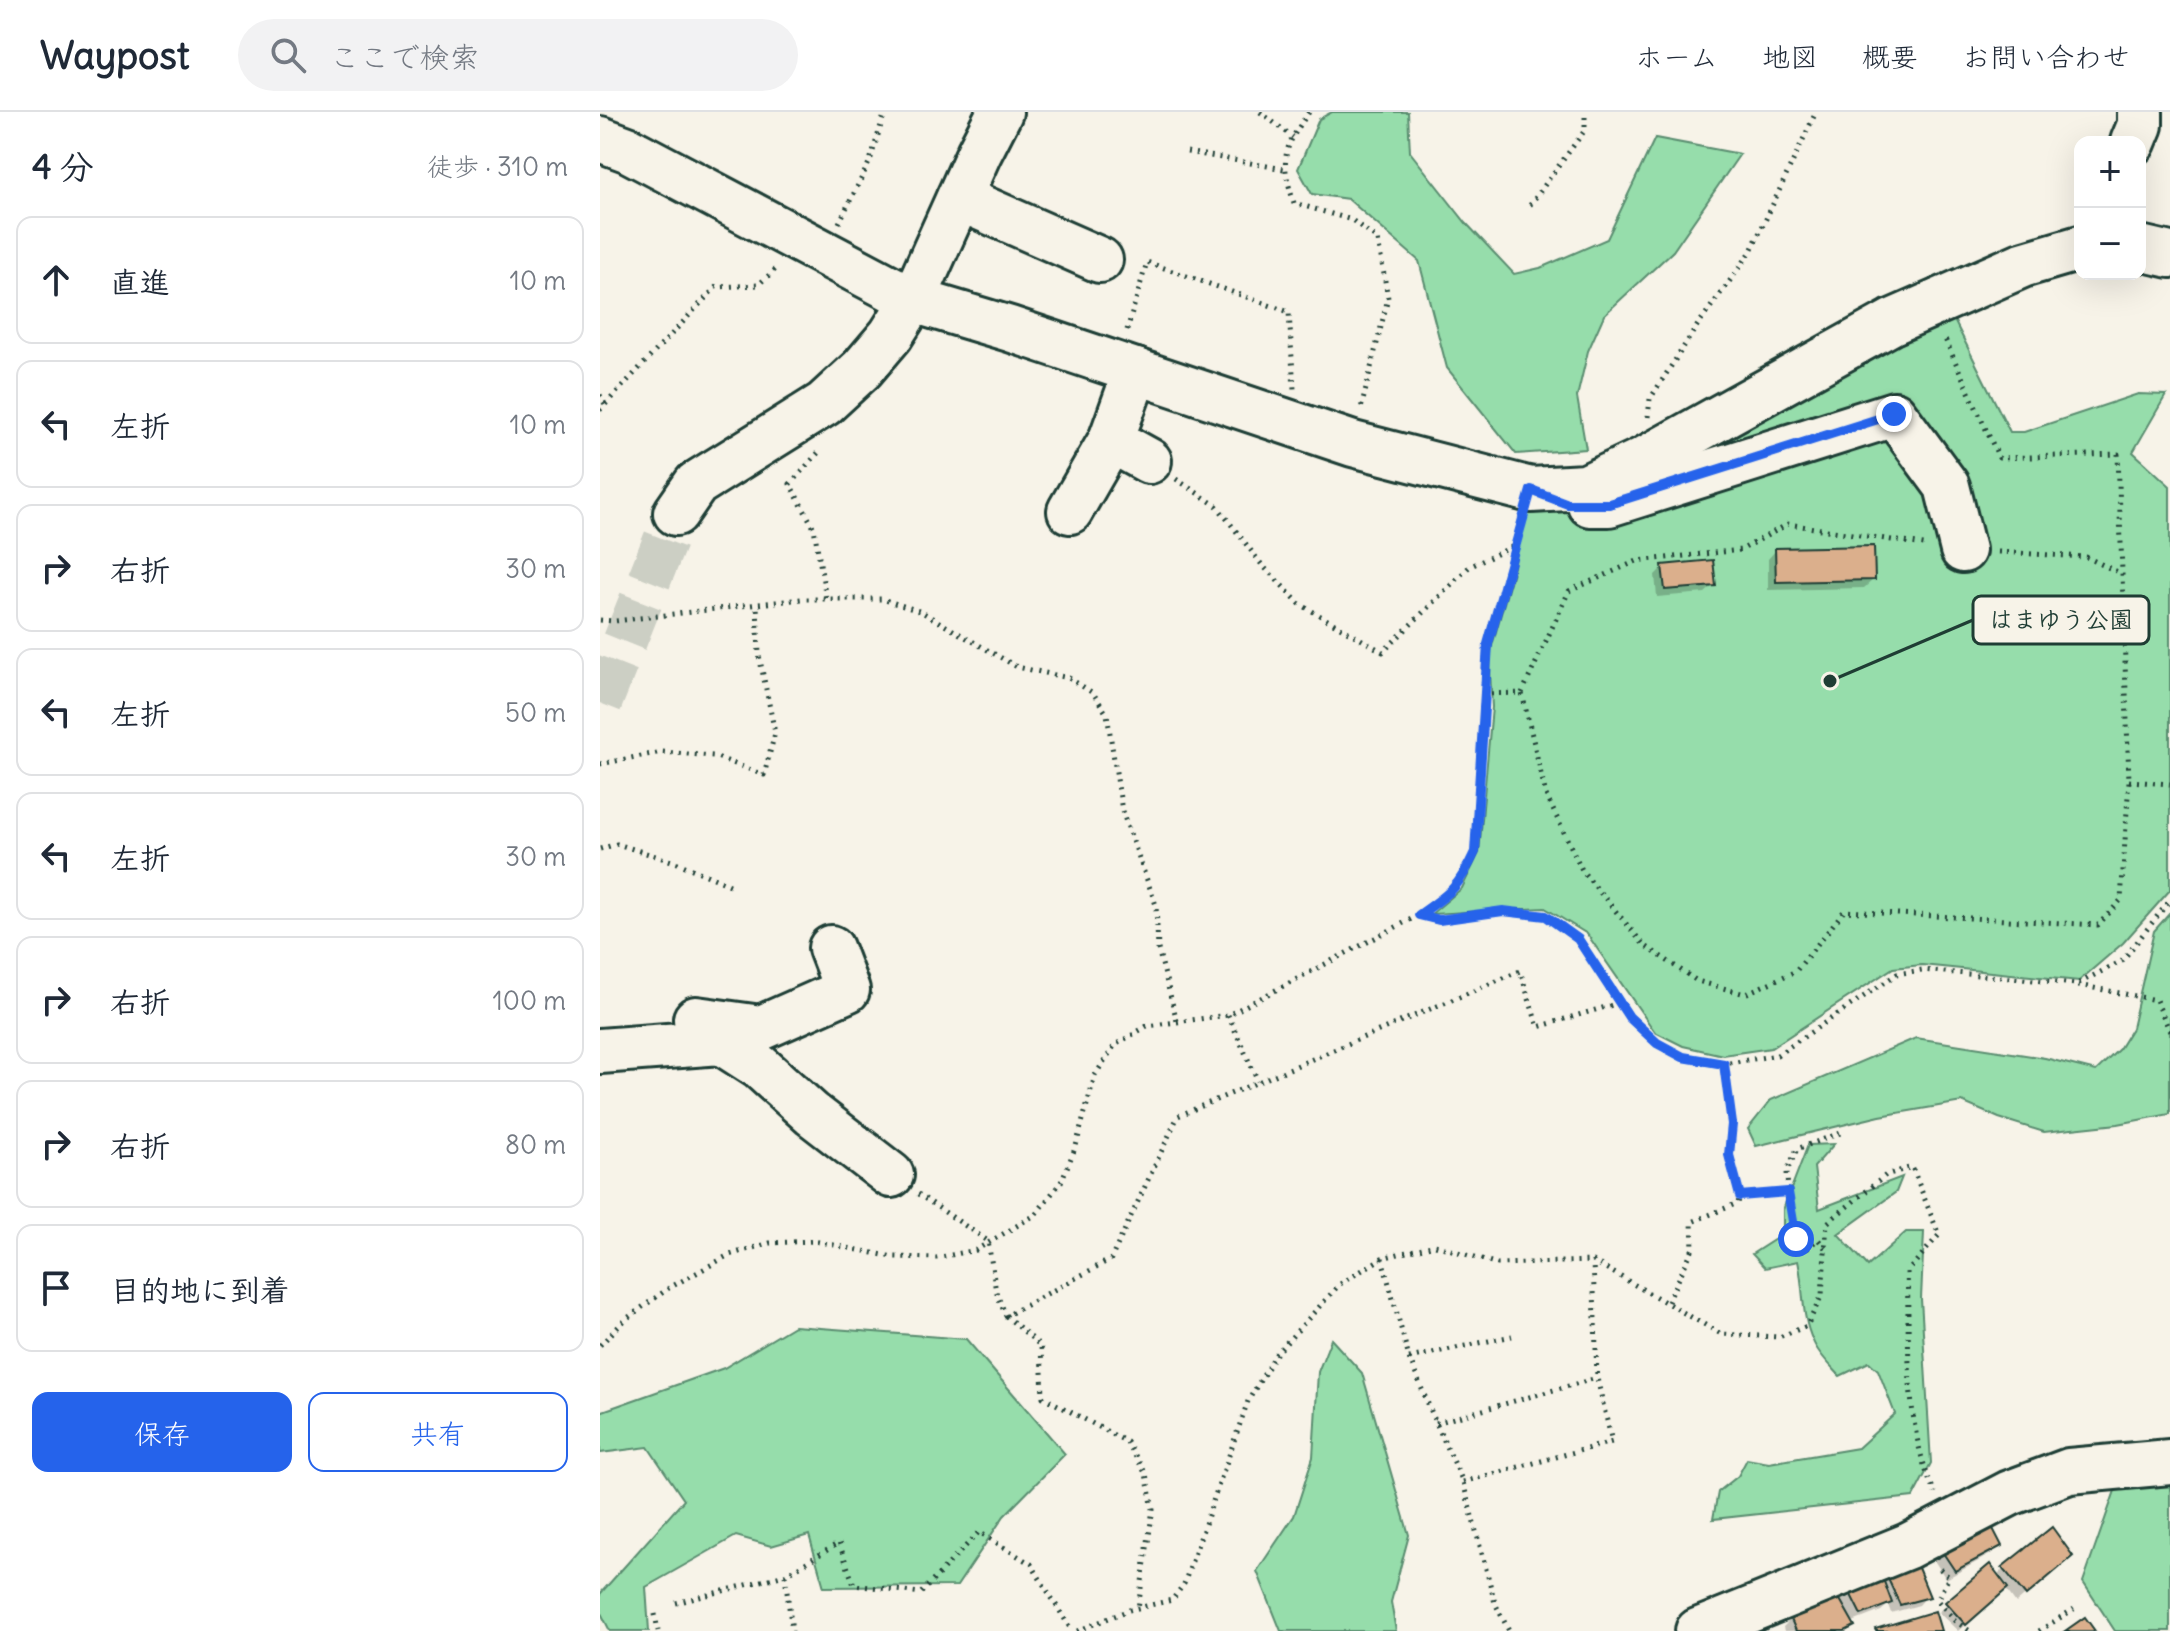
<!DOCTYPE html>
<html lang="ja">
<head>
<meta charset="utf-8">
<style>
  body { margin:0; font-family:Delius,"Klee One",sans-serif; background:#f2f2f3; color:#1f2937 }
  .controls { position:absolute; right:24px; top:24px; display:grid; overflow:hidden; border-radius:16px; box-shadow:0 8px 32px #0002 }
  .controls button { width:72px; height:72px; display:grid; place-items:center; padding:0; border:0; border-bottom:2px solid #e0e1e3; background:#fff; color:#1f2937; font:40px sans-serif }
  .stop { position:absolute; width:24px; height:24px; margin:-18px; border:6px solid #2563eb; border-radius:50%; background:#fff }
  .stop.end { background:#2563eb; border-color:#fff; box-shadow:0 2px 8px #0008 }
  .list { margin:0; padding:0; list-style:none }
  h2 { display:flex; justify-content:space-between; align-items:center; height:104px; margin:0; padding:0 32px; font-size:34px }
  h2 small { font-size:26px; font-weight:400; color:#747a83 }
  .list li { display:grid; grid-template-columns:52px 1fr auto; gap:24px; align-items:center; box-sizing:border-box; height:128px; margin:0 16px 16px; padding:0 16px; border:2px solid #e0e1e3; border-radius:16px }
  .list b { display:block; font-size:30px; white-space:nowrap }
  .list em { font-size:26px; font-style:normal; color:#747a83 }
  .actions { display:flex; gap:16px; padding:24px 32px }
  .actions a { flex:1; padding:18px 0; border:2px solid #2563eb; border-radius:16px; text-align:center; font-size:28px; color:#2563eb }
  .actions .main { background:#2563eb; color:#fff }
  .icon { flex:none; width:44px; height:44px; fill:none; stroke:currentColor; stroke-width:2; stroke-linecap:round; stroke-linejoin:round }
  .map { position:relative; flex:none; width:1570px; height:1519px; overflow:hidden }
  header { display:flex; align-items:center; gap:48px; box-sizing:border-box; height:112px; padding:0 40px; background:#fff; border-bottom:2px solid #e0e1e3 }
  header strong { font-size:38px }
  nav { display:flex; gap:44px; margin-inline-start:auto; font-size:28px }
  .search { width:560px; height:72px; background:#f2f2f3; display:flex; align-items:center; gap:20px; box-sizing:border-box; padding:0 28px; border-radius:44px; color:#747a83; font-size:30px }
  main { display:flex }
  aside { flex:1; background:#fff }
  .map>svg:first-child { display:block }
  .green { fill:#96ddab; stroke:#5a8d70; stroke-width:2 }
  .shadow { fill:#0003 }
  .building { fill:#dbaf8c; stroke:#1f3d34; stroke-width:2 }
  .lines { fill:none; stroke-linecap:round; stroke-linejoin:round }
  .minor-tunnel { stroke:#cccfc4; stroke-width:44; stroke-dasharray:44 22; stroke-linecap:butt }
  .minor-casing { stroke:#1f3d34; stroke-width:50 }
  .path { stroke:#1f3d34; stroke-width:5; stroke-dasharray:2 6; stroke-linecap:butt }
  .minor { stroke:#f7f3e8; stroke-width:44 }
  .route { stroke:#2563eb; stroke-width:10 }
  .leader { fill:none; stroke:#1f3d34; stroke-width:3 }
  .callout-dot { fill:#1f3d34; stroke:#f7f3e8; stroke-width:3 }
  .callout { fill:#f7f3e8; stroke:#1f3d34; stroke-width:3 }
  .callout-label { font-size:24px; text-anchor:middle; font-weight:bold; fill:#1f3d34 }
</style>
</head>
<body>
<header>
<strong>Waypost</strong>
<div class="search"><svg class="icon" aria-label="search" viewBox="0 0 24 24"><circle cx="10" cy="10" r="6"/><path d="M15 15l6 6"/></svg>ここで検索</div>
<nav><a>ホーム</a><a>地図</a><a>概要</a><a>お問い合わせ</a></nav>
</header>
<main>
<aside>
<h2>4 分<small>徒歩 · 310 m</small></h2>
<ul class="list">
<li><svg class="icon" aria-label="ahead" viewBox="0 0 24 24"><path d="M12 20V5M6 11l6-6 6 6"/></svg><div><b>直進</b></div><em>10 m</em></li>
<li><svg class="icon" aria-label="left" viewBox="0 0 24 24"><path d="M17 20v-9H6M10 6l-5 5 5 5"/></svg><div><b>左折</b></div><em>10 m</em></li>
<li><svg class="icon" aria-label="right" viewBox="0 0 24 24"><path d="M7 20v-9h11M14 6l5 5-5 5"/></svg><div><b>右折</b></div><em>30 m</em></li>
<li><svg class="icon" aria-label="left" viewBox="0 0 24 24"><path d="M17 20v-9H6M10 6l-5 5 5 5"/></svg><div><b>左折</b></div><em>50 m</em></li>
<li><svg class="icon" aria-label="left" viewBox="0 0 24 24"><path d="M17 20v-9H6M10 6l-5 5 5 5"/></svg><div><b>左折</b></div><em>30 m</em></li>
<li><svg class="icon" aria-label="right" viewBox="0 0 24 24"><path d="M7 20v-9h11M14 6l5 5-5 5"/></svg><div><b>右折</b></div><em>100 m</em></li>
<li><svg class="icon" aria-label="right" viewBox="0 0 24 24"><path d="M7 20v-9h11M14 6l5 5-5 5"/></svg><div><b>右折</b></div><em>80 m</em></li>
<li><svg class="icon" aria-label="arrive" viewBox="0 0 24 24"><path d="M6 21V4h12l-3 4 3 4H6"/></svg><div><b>目的地に到着</b></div></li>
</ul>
<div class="actions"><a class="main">保存</a><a>共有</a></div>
</aside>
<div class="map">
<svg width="1570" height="1519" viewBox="0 0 1570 1519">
  <rect width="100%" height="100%" fill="#f7f3e8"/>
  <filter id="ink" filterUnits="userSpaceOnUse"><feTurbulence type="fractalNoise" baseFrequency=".0125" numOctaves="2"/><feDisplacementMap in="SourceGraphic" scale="16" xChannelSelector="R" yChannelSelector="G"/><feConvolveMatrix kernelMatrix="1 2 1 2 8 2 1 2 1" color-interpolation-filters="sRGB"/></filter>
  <g filter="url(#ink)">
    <g class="green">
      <polygon points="732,0 808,0 810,40 866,111 914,162 940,156 1007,127 1055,26 1140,42 1073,139 1004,203 988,239 977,285 986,337 916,342 847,256 819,149 748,87 712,82 698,57 719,7"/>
      <polygon points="1352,204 1410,320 1424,320 1538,282 1566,283 1533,340 1570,374 1570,778 1523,831 1479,869 1322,853 1293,856 1171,936 1123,943 1083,934 1055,920 987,822 945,796 831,802 862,776 879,740 892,595 889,544 913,459 923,397 1016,381"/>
      <polygon points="1570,801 1570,1002 1518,1012 1444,1020 1399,1006 1362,990 1280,1004 1156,1034 1148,1017 1171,988 1316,926 1445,946 1496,959 1519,937 1532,916 1554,819"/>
      <path d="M1234,1032L1214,1055L1219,1097L1302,1065L1296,1080L1238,1122L1268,1154L1306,1120H1324L1321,1187L1331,1351L1313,1385L1113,1407L1118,1380L1138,1364L1147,1347L1169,1351L1258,1336L1295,1302L1278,1258L1269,1250L1240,1264C1231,1254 1218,1242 1213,1229C1201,1204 1204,1175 1198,1149L1165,1156L1152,1142L1183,1122V1098L1208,1033Z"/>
      <polygon points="194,1214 366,1227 465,1342 404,1404 357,1474 224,1475 209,1423 171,1434 136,1424 46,1475 49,1519 10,1519 0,1499 0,1482 84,1388 48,1335 0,1341 0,1300 124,1256"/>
      <polygon points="731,1227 762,1261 809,1423 791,1490 796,1519 681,1519 657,1459 694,1404 713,1345 718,1260"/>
      <polygon points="1570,1370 1570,1519 1515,1519 1483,1470 1517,1373"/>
    </g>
    <g class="shadow">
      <polygon points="1176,438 1273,468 1264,476 1168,478 1168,447"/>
      <polygon points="1063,455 1114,473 1105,481 1057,485 1055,463"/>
      <polygon points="1399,1433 1391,1442 1346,1467 1328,1439"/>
      <polygon points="1462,1452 1416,1491 1405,1476 1358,1519 1338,1500 1389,1455 1396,1464 1404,1456"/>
      <polygon points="1285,1460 1327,1484 1319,1493 1291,1501 1288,1493 1281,1499 1250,1511 1252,1514 1247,1519 1184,1519 1183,1515 1191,1507"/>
    </g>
    <g class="building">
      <polygon points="1274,434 1275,468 1176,470 1175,436"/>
      <polygon points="1113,448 1116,474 1065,478 1062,453"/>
      <polygon points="1386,1403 1402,1434 1355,1459 1335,1429"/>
      <polygon points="1452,1415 1473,1444 1426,1484 1402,1455"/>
      <polygon points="1314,1446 1330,1485 1300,1493 1284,1458"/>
      <polygon points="1390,1452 1408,1476 1366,1513 1345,1490"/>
      <polygon points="1280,1459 1292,1491 1261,1503 1246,1473"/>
      <polygon points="1238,1484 1255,1514 1245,1519 1196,1519 1190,1505"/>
      <polygon points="1335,1499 1341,1519 1276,1519 1275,1517"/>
      <polygon points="1485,1505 1495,1519 1465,1519"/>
    </g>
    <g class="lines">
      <polyline class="minor-tunnel" points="0,591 76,401"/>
      <g class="minor-casing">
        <g id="minor">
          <polyline points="0,27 27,37 313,188 410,217 753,332 931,378 986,375 1043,348 1292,210 1422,153 1480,136"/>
          <polyline points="1533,30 1540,13 1540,0"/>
          <polyline points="359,86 500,148"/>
          <polyline points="1540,136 1570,143"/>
          <polyline points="511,328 549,349"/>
          <polyline points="990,392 1009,392 1294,302 1347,374 1363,438"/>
          <polyline points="470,399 511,328 536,259"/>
          <polyline points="76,401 96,372 224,292 262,257 291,223 313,188 379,41 400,0"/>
          <polyline points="96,907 161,916 247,878 231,836"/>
          <polyline points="0,939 121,930 160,955 212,1002 291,1063"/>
          <polyline points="1098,1519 1308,1434 1410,1381 1469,1359 1570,1350"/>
        </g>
      </g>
      <g class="path">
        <polyline points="660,0 693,25"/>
        <path d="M709,0C682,39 680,46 694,91L752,108L778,128L788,186L761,297"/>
        <polyline points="587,40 684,57"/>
        <polyline points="930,93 985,18 985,0"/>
        <polyline points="239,111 270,49 285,0"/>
        <polyline points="527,218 547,150 689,200 694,277"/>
        <polyline points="0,283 6,294"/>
        <polyline points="0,298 116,175 158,173 178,155"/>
        <polyline points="1048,305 1050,287 1097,214 1150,141 1216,0"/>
        <polyline points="218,341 190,372 214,416 226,487"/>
        <polyline points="576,367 617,394 662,453 700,492 783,540 869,455 914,434"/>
        <polyline points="1398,440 1486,445 1522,462"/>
        <polyline points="0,508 15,509 201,487 282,487 322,500 417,555 469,566 493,581 507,602 522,699 556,793 558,837 577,909"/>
        <polyline points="922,581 969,479 1037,449 1141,438 1188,412 1324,433"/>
        <polyline points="883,582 922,581 946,683 983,760 1044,833 1097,869 1145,882 1196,859 1244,799 1498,813 1521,788 1529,669 1518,342 1399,346 1345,227"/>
        <polyline points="0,652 62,640 114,644 164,663 175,621 159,543 157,493"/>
        <polyline points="1529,669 1570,672"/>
        <polyline points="0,737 17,732 78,751 130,773"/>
        <polyline points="819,803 839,808 903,799 946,804 978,827 1029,905 1057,931 1083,945 1124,952 1177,943 1297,862 1322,858 1477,872 1522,849 1570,788"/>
        <polyline points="1478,873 1556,888 1570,920"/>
        <polyline points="628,903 658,969"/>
        <polyline points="1124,952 1132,1012 1129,1043 1140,1084"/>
        <polyline points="318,1082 388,1129 396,1180 406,1204 511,1147 578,1004 920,859 938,915 1019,891"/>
        <polyline points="1225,1136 1218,1127 1208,1136 1205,1129 1198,1138 1188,1086 1187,1059 1197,1037 1243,1020"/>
        <polyline points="782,1146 809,1246 836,1311 863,1370 895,1491 909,1519"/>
        <polyline points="1068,1190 1093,1136 1092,1110 1138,1091 1140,1084 1188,1080"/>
        <polyline points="406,1204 441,1234 443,1285 527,1330 546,1362 553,1397 538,1496"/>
        <polyline points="0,1233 26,1207 69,1176 129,1143 170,1131 214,1129 293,1145 336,1146 376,1138 435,1103 461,1070 476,1034 495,963 515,933 547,914 628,903 819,803 852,780 862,767 875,740 888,532 921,413"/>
        <polyline points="809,1246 912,1224"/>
        <polyline points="836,1311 997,1266"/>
        <polyline points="863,1370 1012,1330 997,1266 993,1149"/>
        <polyline points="1340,1457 1349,1465 1337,1488 1355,1509 1370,1519"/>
        <polyline points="185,1463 192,1519"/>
        <polyline points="76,1491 185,1463 239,1431 254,1473 321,1481 379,1420 431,1452 472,1519"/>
        <polyline points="55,1502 58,1519"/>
        <path d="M477,1519L529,1498L572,1488L584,1472L648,1289L676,1242L740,1172L782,1146L835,1133L898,1152L993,1149L1121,1222L1179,1225L1207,1214L1222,1183L1227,1111L1286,1063L1312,1055L1339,1123L1307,1160C1310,1234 1303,1313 1335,1381"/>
        <polyline points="1439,1519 1474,1497"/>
      </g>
      <use href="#minor" class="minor"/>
    </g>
  </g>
  <g class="lines" filter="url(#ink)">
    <path class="route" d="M1196,1127L1188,1080L1140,1084L1129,1043L1132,1012L1124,952L1083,945L1057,931L1029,905L978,827L946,804L903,799L839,808L819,803C851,781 859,775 875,740L888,532L931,378L968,392H1009L1294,302"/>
  </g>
  <path class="leader" d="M1230 569L1373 508"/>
  <circle class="callout-dot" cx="1230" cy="569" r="8"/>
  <rect class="callout" x="1373" y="484" width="176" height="48" rx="8"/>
  <g class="callout-label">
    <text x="1461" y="516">はまゆう公園</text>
  </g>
</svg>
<div class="controls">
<button>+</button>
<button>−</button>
</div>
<div class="stop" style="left:1196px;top:1127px"></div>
<div class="stop end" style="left:1294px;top:302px"></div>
</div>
</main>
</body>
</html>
